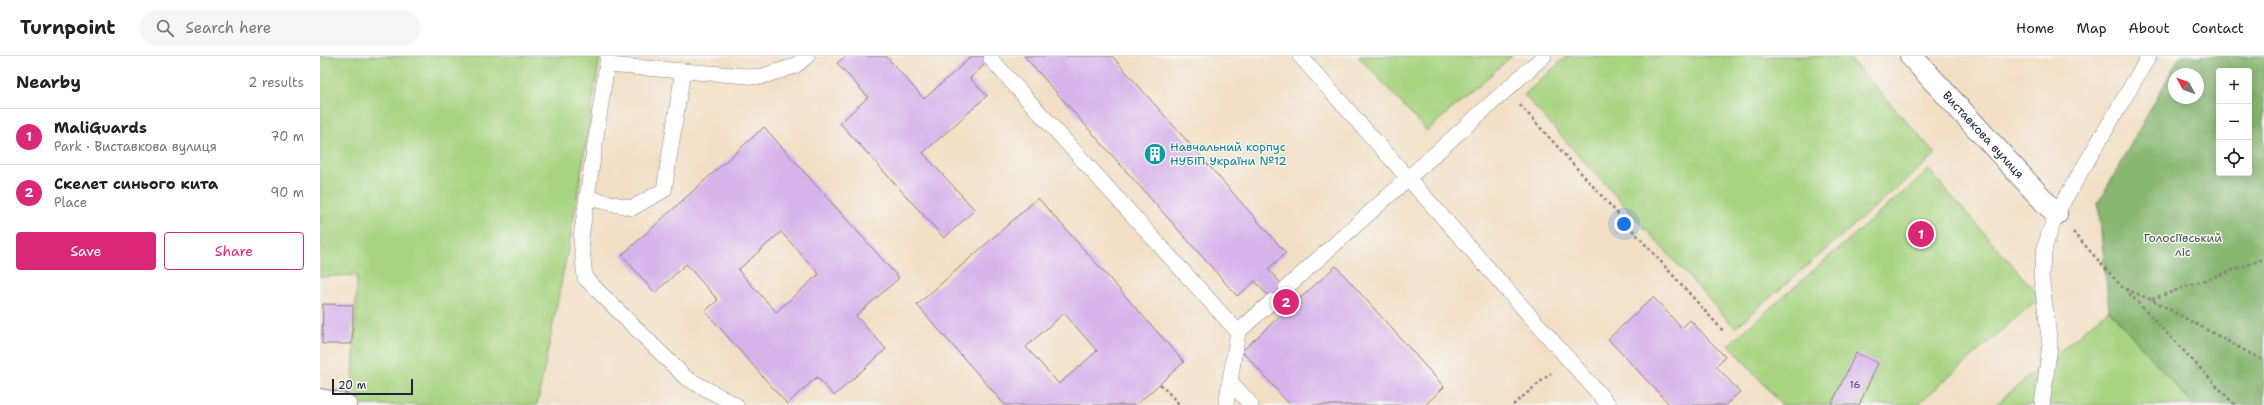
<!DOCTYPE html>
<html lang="en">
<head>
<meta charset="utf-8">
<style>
  body { margin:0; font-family:"Shantell Sans",sans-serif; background:#f6f6f6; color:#222 }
  .controls { position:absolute; right:12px; top:12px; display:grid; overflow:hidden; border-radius:4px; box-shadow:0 2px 10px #0003 }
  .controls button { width:36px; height:36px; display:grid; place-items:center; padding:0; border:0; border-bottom:1px solid #e0e0e0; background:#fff; color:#222; font:20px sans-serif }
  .compass { position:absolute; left:1848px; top:12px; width:36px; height:36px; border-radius:50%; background:#fff; box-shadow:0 2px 10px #0003; rotate:311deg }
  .scale { position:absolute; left:12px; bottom:10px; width:81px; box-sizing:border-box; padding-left:4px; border:2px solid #22223b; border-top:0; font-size:11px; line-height:14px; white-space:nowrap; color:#22223b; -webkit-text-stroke:3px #f6f6f2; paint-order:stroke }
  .you { position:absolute; left:1304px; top:168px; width:14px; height:14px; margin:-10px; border:3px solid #fff; border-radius:50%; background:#1a73e8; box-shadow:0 0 0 6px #1a73e833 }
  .badge { display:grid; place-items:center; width:26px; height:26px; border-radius:50%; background:#db2777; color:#fff; font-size:13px; font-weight:700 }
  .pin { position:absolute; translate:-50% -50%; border:2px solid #fff; box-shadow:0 1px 4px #0006 }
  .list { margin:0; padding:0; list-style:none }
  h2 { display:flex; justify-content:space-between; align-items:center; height:52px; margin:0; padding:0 16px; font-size:17px }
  h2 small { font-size:13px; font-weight:400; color:#767676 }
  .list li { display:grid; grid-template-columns:26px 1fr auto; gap:12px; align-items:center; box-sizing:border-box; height:56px; padding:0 16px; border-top:1px solid #e0e0e0 }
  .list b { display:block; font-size:15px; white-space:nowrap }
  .list p { margin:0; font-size:13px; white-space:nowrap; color:#767676 }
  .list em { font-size:13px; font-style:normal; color:#767676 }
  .actions { display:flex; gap:8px; padding:12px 16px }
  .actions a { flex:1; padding:9px 0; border:1px solid #db2777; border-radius:4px; text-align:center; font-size:14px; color:#db2777 }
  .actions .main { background:#db2777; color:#fff }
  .icon { flex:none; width:22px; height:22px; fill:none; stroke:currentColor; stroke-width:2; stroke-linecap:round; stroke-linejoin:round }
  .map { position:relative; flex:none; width:1944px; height:349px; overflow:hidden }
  header { display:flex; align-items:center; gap:24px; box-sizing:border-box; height:56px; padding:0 20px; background:#fff; border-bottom:1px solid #e0e0e0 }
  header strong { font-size:19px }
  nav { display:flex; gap:22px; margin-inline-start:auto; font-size:14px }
  .search { width:280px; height:36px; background:#f6f6f6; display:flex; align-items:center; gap:10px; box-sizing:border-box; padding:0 14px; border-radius:22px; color:#767676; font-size:15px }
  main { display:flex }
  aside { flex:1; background:#fff }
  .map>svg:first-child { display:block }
  .green { fill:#a8d481; stroke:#657b5e }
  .forest { fill:#86b66f; stroke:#546c55; fill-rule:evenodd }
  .building { fill:#d7b3eb; fill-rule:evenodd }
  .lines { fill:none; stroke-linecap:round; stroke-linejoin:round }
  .service-casing { stroke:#8a8080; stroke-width:16 }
  .minor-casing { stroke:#8a8080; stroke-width:24 }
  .path { stroke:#8a8080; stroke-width:2.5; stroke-dasharray:3 3; stroke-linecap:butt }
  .service { stroke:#fff; stroke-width:15 }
  .minor { stroke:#fff; stroke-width:22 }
  .labels { text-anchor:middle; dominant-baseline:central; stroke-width:3; stroke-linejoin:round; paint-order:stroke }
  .number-label { font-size:10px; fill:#4f4667 }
  .street-label { font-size:12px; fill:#22223b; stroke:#f6f6f2 }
  .culture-label { font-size:12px; fill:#0d838f; stroke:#f6f6f2; text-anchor:start }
  .park-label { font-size:12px; fill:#4a5750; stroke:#f6f6f2 }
</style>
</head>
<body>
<header>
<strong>Turnpoint</strong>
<div class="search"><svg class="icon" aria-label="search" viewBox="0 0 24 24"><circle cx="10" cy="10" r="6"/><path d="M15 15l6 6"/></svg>Search here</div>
<nav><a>Home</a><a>Map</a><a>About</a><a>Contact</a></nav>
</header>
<main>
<aside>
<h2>Nearby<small>2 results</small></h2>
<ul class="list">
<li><span class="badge">1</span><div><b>MaliGuards</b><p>Park · Виставкова вулиця</p></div><em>70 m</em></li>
<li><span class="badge">2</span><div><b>Скелет синього кита</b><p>Place</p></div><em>90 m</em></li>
</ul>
<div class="actions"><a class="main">Save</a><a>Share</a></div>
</aside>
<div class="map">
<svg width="1944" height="349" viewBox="0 0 1944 349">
  <rect width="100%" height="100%" fill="#f6f6f2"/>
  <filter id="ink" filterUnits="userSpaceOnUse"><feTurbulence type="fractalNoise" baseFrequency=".025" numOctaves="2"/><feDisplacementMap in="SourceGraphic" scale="8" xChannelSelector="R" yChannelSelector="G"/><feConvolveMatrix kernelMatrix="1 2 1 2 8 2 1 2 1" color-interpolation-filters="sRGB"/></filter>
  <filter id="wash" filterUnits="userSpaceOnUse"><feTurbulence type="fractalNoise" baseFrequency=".012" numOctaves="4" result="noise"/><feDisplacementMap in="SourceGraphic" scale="16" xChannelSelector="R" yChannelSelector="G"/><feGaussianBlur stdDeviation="0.9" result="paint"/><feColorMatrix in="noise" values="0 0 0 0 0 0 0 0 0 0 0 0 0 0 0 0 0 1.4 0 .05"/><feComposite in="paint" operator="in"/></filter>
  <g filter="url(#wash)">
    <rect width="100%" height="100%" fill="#f2dfc5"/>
    <g class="green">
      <polygon points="0,0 280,0 253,167 217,349 7,349 5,345 33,325 37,219 0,221"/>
      <polygon points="1038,0 1192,0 1107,75"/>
      <polygon points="1247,0 1527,0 1616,98 1415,272 1204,39"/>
      <polygon points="1609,114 1720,241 1597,349 1462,349 1409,288"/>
      <polygon points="1789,254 1873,349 1675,349"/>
    </g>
    <path class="forest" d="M1860,0H1944V349H1873L1789,254L1778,147ZM1899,15H1929V117H1899ZM1854,18H1878V42H1854Z"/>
    <g id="blocks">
      <g class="building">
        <polygon points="526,0 566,0 604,43 652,0 674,0 650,22 667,40 603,97 655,154 624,182 520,67 548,41 517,7"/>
        <polygon points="704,0 792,0 966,197 948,213 977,245 1016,210 1124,331 1105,349 970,349 922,295 963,257 935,225 917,240"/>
        <path d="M444,71L579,222L536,260L566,293L514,340L497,321L467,348L385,255L398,244L366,208L335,237L302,199ZM461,176L499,218L456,256L418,214Z"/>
        <path d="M718,142L864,306L816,349H685L597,249ZM744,257L777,295L739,328L706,291Z"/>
        <polygon points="1333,241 1362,272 1370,264 1405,301 1396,310 1420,336 1405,349 1350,349 1288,283"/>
        <polygon points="3,248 33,249 32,288 2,288"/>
        <polygon points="1536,297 1558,307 1539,349 1511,349"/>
      </g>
    </g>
  </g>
  <g filter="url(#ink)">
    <use href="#blocks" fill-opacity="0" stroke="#8a8080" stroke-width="1"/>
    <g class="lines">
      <g class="service-casing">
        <g id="service">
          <polyline points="288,0 261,182 265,222 366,322 416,349"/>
          <polyline points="980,0 1289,349"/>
          <polyline points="671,3 918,276 952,245"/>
          <polyline points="287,9 440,21 475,10 487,0"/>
          <polyline points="268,142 312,152 344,134 363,15"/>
          <polyline points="966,232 1224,0"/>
          <polyline points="910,325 931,349"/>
          <polyline points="906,349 918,276"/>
          <polyline points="1722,349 1730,289 1721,219 1725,190 1736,158 1829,0"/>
        </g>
      </g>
      <g class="minor-casing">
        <g id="minor">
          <path id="s1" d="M1591,0L1736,158"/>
          <polyline points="0,344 25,349"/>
        </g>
      </g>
      <g class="path">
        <polyline points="1200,49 1404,276"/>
        <polyline points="1753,176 1803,232 1832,244 1944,305"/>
        <polyline points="1805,233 1915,349"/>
        <polyline points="1832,243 1944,203"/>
        <polyline points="840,328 860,349"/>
        <polyline points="1193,349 1231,317"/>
      </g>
      <use href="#service" class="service"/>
      <use href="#minor" class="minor"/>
    </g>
  </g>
  <defs>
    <g id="building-disc" transform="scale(1.15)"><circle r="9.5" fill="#0f9aa8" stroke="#f6f6f2"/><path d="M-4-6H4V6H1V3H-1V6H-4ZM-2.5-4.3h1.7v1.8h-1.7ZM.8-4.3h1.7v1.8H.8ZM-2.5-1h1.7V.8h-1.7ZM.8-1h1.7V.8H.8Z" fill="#fff"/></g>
  </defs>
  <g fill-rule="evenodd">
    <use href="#building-disc" x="835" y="98"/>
  </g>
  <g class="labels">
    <g class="number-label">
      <text x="1535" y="328">16</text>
    </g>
    <g class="street-label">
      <text stroke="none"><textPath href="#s1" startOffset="107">Виставкова вулиця</textPath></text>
    </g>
    <g class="culture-label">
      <text x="850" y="91">Навчальний корпус<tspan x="850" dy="14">НУБіП України №12</tspan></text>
    </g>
    <g class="park-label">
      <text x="1863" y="182">Голосіївський<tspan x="1863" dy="14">ліс</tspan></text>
    </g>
  </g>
</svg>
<div class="controls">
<button>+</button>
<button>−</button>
<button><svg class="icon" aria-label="locate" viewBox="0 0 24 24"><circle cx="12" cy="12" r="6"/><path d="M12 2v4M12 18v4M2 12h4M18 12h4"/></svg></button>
</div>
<svg class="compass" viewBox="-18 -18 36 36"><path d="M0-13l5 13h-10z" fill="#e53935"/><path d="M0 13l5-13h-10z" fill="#767676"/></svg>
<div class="scale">20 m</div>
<div class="you"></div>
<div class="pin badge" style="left:1601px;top:178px">1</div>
<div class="pin badge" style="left:966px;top:246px">2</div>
</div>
</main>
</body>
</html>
